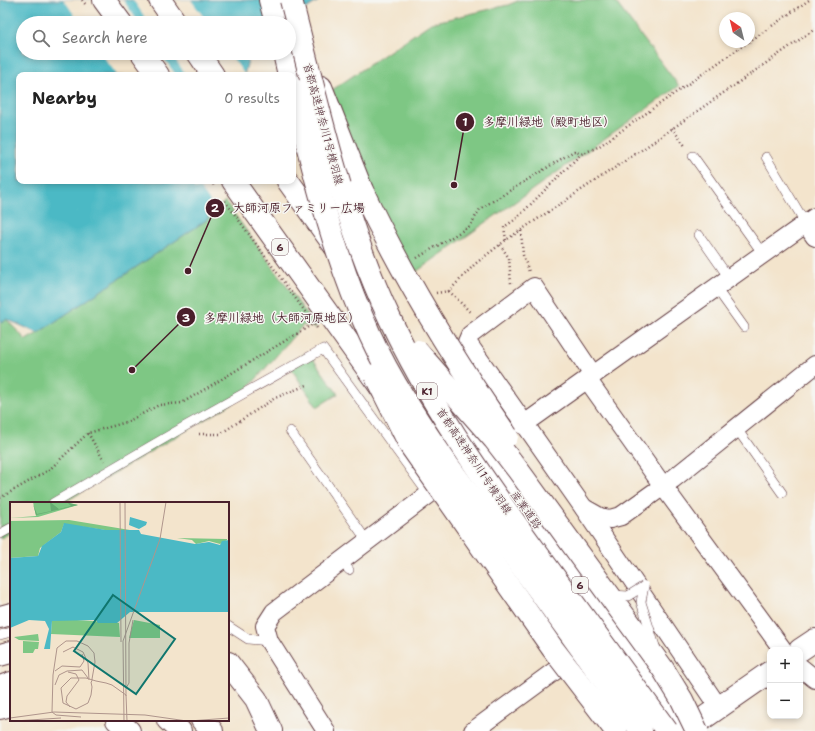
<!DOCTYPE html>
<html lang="en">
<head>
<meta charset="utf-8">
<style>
  body { margin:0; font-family:"Shantell Sans","Klee One",sans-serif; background:#f2f2f2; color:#222 }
  .controls { position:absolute; right:12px; bottom:12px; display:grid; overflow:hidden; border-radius:8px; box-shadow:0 2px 6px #0003 }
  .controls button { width:36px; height:36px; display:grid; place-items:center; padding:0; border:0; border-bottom:1px solid #e0e0e0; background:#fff; color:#222; font:20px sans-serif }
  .compass { position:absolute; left:719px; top:12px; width:36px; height:36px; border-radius:50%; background:#fff; box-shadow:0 2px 6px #0003; rotate:325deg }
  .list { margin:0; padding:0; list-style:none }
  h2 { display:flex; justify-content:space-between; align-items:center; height:52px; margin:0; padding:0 16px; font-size:17px }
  h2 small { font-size:13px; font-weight:400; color:#767676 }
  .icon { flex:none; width:22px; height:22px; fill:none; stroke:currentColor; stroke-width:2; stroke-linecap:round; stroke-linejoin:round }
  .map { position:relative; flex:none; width:815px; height:731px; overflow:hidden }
  .search { position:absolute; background:#fff; box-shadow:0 2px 6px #0003; left:16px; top:16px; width:280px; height:44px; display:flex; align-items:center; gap:10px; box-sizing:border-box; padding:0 14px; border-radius:22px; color:#767676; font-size:15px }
  .panel { position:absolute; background:#fff; box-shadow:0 2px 6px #0003; left:16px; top:72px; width:280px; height:112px; border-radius:8px }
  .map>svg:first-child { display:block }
  .green { fill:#7ec784; stroke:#647358 }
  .water { fill:#4bb9c5; stroke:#4a6c78 }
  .pier { fill:#f3e4cc }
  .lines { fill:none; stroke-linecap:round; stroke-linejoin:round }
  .service-casing { stroke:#633d43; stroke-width:10 }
  .minor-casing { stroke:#633d43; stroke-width:20 }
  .tertiary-casing { stroke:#633d43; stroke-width:24 }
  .primary-casing { stroke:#633d43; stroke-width:24 }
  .motorway-casing { stroke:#633d43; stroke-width:24 }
  .path { stroke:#633d43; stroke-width:2.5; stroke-dasharray:1 3; stroke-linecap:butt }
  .service { stroke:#fff; stroke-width:9 }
  .minor { stroke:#fff; stroke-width:18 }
  .tertiary { stroke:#fff; stroke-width:22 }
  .primary { stroke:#fff; stroke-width:22 }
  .motorway { stroke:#fff; stroke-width:22 }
  .service-bridge-casing { stroke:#633d43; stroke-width:10; stroke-linecap:butt }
  .motorway-bridge-casing { stroke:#633d43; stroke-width:24; stroke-linecap:butt }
  .path-bridge { stroke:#633d43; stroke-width:2.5; stroke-dasharray:1 3; stroke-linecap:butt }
  .service-bridge { stroke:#fff; stroke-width:9 }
  .motorway-bridge { stroke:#fff; stroke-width:22 }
  .labels { text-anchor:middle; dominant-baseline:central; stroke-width:3; stroke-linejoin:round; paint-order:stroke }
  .shield { fill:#f6f6f2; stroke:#7e6067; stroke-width:1 }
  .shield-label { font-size:10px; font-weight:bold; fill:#4a1f2b }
  .street-label { font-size:11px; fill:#4a1f2b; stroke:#f6f6f2 }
  .inset-road { fill:none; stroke:#af958c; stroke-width:1 }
  .view { fill:#0f766e; fill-opacity:0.15; stroke:#0f766e; stroke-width:2 }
  .inset-edge { fill:none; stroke:#4a1f2b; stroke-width:2 }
  .leader { fill:none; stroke:#4a1f2b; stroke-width:1.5 }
  .callout-dot { fill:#4a1f2b; stroke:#f6f6f2; stroke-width:1.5 }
  .mark-label { font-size:12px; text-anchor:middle; font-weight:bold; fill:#fff }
  .callout-label { font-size:12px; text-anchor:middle; font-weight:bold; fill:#4a1f2b; stroke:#f6f6f2; stroke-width:3; stroke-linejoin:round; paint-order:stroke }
</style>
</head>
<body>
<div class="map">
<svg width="815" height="731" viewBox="0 0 815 731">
  <rect width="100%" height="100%" fill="#f6f6f2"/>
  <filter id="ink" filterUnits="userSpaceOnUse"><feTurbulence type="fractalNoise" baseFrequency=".025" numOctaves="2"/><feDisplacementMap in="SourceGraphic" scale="8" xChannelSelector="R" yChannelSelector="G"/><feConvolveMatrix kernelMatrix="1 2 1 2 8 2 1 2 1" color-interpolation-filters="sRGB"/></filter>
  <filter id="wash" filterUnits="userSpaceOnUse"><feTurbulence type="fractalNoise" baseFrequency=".012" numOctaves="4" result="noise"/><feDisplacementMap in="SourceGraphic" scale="16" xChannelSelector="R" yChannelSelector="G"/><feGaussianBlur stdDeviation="0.9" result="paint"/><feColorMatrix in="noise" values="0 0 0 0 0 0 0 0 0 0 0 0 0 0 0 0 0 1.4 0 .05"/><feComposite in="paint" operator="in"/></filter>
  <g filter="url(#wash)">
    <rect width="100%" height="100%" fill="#f3e4cc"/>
    <g class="green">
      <polygon points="520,0 614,0 679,86 406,279 332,90 431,23 508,5"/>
      <polygon points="225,201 317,328 303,325 238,400 63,503 11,503 11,532 0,539 0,323 6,319 26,340 38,333 208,219"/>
      <polygon points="308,352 338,394 317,407 288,364"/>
    </g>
    <polygon class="water" points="0,0 320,0 284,23 23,23 23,53 250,53 244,75 19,75 19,181 217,181 208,219 38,333 6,319 0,323"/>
    <g class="pier">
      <polygon points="64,0 123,0 139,23 80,23"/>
      <polygon points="133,0 191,0 208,23 149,23"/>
      <polygon points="101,53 160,53 176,75 117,75"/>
      <polygon points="171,53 229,53 245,75 186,75"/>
      <polygon points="190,181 219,181 213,206 200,188 195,189"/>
    </g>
  </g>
  <g filter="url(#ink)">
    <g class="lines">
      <g class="service-casing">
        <g id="service">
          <polyline points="693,156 763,254"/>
          <polyline points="766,157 806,224"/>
          <polyline points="699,235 729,278"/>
          <polyline points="716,288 744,327"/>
          <polyline points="737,429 782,493"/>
          <polyline points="290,431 367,541"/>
          <polyline points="53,503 182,428 323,349 429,495"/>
          <polyline points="0,534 11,528"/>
          <polyline points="341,561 349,570"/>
          <polyline points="228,626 248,639 269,641"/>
          <polyline points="0,635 11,632"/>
        </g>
      </g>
      <g class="minor-casing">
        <g id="minor">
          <polyline points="806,224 815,237"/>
          <polyline points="593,375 534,287 470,335 467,342 583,507 719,708"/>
          <polyline points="587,379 663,486 783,650"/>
          <polyline points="523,425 815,217"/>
          <polyline points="584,508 600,517 610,519 621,516 673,479 815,365"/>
          <polyline points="800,667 815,679"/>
          <polyline points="326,731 269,641 265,626 274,612 432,492 438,471"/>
          <polyline points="473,731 575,656"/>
        </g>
      </g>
      <g class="tertiary-casing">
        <g id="tertiary">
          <polyline points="800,650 815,640"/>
          <polyline points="685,731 770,672"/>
        </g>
      </g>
      <g class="primary-casing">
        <g id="primary">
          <polyline points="104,0 121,23"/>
          <polyline points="160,0 176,23"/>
          <polyline points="142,53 158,75"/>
          <polyline points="198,53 213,75"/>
          <polyline points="233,181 384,392"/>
          <polyline points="288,181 382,312"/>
          <polyline points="433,382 686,731"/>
        </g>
      </g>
      <g class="motorway-casing">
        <g id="motorway">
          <polyline points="270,0 276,23"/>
          <polyline points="284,53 289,75"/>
          <polyline points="321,87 361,188"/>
          <polyline points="0,617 11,614"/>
          <polyline points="0,655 11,652"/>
          <polyline points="228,663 256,699 271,731"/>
          <polyline points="0,687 11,683"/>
          <polyline points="0,708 11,705"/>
          <polyline points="117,720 129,731"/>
          <polyline points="168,720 180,731"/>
          <polyline points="202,720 212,731"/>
        </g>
      </g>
      <g class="path">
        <polyline points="82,0 86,5"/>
        <polyline points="749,42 809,0"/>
        <polyline points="120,53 124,58"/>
        <polyline points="672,128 686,147"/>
        <polyline points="211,181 215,187"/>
        <polyline points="521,231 523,255 529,272"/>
        <polyline points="506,240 504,227 516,219 581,154 598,147 748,42"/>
        <polyline points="500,245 509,258 511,284"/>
        <polyline points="417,258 470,226 480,209 574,151 581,154"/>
        <polyline points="449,291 471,313"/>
        <polyline points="436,293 449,291 475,264 506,240 643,149 815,29"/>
        <polyline points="88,433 104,461"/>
        <polyline points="199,434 220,434 275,398 307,385"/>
        <polyline points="0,498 49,470 88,433 127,422 159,405 182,403 313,324"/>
      </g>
      <use href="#service" class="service"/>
      <use href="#minor" class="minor"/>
      <use href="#tertiary" class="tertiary"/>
      <use href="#primary" class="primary"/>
      <use href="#motorway" class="motorway"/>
      <g class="service-bridge-casing">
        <g id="service-bridge">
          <polyline points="644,586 641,602 655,646"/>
          <polyline points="612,595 628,596 644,586"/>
        </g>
      </g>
      <g class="motorway-bridge-casing">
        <g id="motorway-bridge">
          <path d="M291,0C319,108 342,218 390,319C428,400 479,473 531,545C576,607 621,669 667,731"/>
          <path d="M293,89C314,172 334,257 370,335C391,381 419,423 447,464L641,731"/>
          <path d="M361,188C402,275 452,357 507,436"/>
          <polyline points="417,351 494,439 518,470 663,669 682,700 697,731"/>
          <polyline points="375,375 410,445 553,649 616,731"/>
        </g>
      </g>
      <polyline class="path-bridge" points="225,201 317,328"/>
      <use href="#service-bridge" class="service-bridge"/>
      <use href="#motorway-bridge" class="motorway-bridge"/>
    </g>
  </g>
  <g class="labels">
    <g class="shield">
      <rect x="272" y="239" width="16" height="16" rx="3"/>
      <rect x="417" y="383" width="20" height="16" rx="3"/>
      <rect x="572" y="577" width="16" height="16" rx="3"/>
    </g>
    <g class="shield-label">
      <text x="280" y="247">6</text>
      <text x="427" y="391">K1</text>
      <text x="580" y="585">6</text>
    </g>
    <g class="street-label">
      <text transform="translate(323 124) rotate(75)">首都高速神奈川1号横羽線</text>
      <text transform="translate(474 461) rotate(56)">首都高速神奈川1号横羽線</text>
      <text transform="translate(526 510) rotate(54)">産業道路</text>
    </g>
  </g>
  <g transform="translate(10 502)">
    <rect width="219" height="219" fill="#f3e4cc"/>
    <path d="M23,0H56L68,3L28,15L0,16L26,14ZM59,18L126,29L95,28L54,22L51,30L30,46L28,54L0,56V19ZM167,36L217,37V38L210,42L199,39L186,42L182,38ZM53,117L109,121L110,135L41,132L42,119ZM124,118L150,123V136H119ZM28,132L29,139L9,138L4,135ZM13,139L29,140L28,147H25L23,151H13Z" fill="#7ec784"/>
    <path d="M40,0L49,7L61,4L58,1L68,3L26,13L23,2L27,12L41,9Z" fill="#66ac72"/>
    <path d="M120,15L137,20L136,23L129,27L119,23ZM54,21L96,28H129L131,32L185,42L199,40L210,43L212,39L219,38V110H120L107,121H88L86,118L42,119L40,147H34L39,127L35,119L19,118L0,126V56L28,54L32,44L51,30Z" fill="#4bb9c5"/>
    <path class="inset-road" d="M110,0L111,140M115,0L116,194M53,150L63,145L73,150L78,161L79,178M45,169L52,164L70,165L74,159L72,152M58,170L66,172L69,178L57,194L56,200L60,205M45,183L49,173L57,169L72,168L78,176M116,186L119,181V141L123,118M71,215L46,213L42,210L43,173L47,146L56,139H67L78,144L84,151L85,160L82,177V179L81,180L82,185L81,193L78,201L66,207L53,201L51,186L61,176H76L86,179L96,181L102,183L116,193L117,219M0,216L44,210L135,213L177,219M4,219L51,216M114,219L113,139L150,37L156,0M179,219L219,216"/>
    <path class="view" d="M103,93L165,137L126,192L64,149Z"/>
    <rect width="219" height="219" class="inset-edge"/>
  </g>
  <path class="leader" d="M454 185L465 122M188 271L215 208M132 370L186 317"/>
  <g class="callout-dot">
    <circle cx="454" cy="185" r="4"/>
    <circle cx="188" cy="271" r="4"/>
    <circle cx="132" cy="370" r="4"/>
    <circle cx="465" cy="122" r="10"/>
    <circle cx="215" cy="208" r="10"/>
    <circle cx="186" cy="317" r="10"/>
  </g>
  <g class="mark-label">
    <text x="465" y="126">1</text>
    <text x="215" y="212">2</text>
    <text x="186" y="322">3</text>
  </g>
  <g class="callout-label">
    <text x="549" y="126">多摩川緑地（殿町地区）</text>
    <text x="299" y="212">大師河原ファミリー広場</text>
    <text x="282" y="322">多摩川緑地（大師河原地区）</text>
  </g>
</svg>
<div class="controls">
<button>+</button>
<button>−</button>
</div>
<svg class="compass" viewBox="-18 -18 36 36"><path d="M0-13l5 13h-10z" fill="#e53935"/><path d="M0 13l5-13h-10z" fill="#767676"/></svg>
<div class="search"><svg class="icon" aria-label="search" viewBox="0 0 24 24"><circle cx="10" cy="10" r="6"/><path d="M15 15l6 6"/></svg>Search here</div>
<section class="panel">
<h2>Nearby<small>0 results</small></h2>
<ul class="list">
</ul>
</section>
</div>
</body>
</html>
